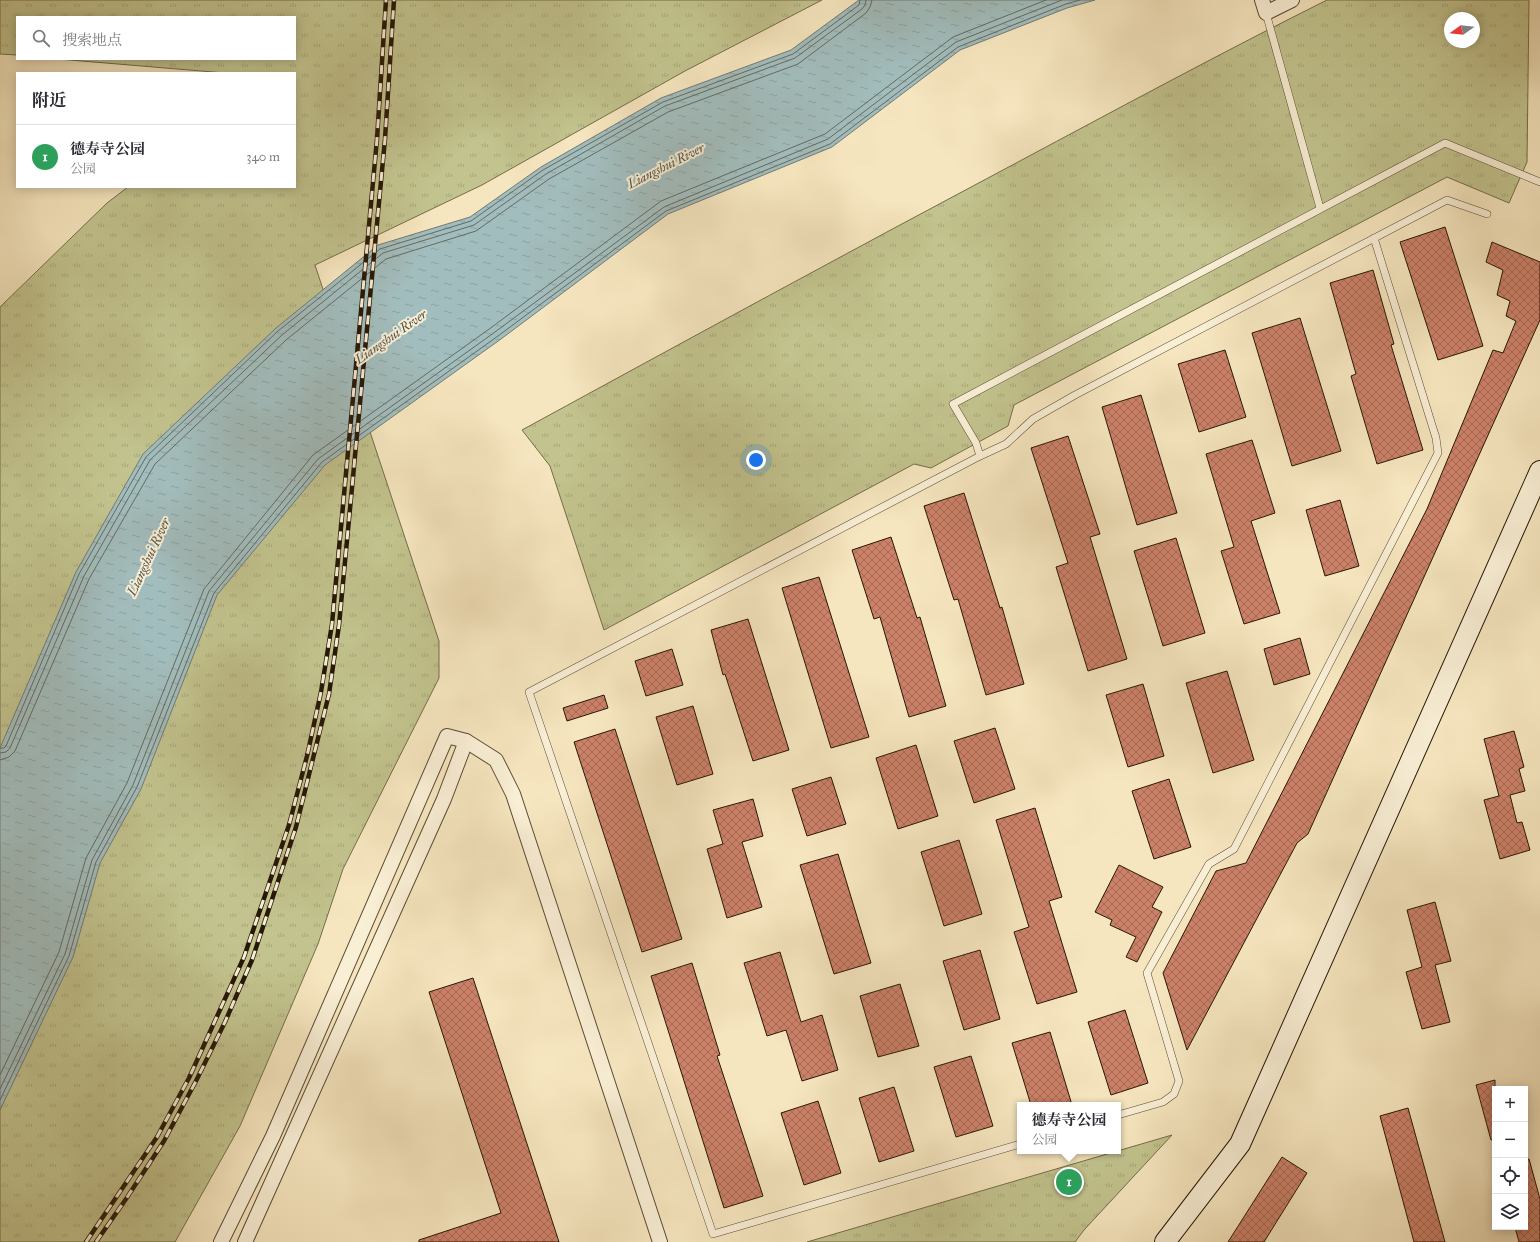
<!DOCTYPE html>
<html lang="zh">
<head>
<meta charset="utf-8">
<style>
  body { margin:0; font-family:"IM FELL Great Primer","Noto Serif SC",serif; background:#f7f7f7; color:#2b2b33 }
  .controls { position:absolute; right:12px; bottom:12px; display:grid; overflow:hidden; border-radius:0px; box-shadow:0 2px 10px #0003 }
  .controls button { width:36px; height:36px; display:grid; place-items:center; padding:0; border:0; border-bottom:1px solid #e1e1e2; background:#fff; color:#2b2b33; font:20px sans-serif }
  .compass { position:absolute; left:1444px; top:12px; width:36px; height:36px; border-radius:50%; background:#fff; box-shadow:0 2px 10px #0003; rotate:255deg }
  .you { position:absolute; left:756px; top:460px; width:14px; height:14px; margin:-10px; border:3px solid #fff; border-radius:50%; background:#1a73e8; box-shadow:0 0 0 6px #1a73e833 }
  .badge { display:grid; place-items:center; width:26px; height:26px; border-radius:50%; background:#8f2418; color:#fff; font-size:13px; font-weight:700 }
  .pin { position:absolute; translate:-50% -50%; border:2px solid #fff; box-shadow:0 1px 4px #0006 }
  .popup { position:absolute; left:1017px; top:1102px; width:104px; height:52px; box-sizing:border-box; display:grid; place-content:center; border-radius:0px; background:#fff; filter:drop-shadow(0 1px 3px #0005); font-size:13px; white-space:nowrap; color:#7c7c81 }
  .popup b { font-size:15px; color:#2b2b33 }
  .popup::after { content:''; position:absolute; left:50%; top:100%; margin-left:-8px; border:8px solid transparent; border-top-color:#fff }
  .list { margin:0; padding:0; list-style:none }
  h2 { display:flex; justify-content:space-between; align-items:center; height:52px; margin:0; padding:0 16px; font-size:17px }
  h2 small { font-size:13px; font-weight:400; color:#7c7c81 }
  .list li { display:grid; grid-template-columns:26px 1fr auto; gap:12px; align-items:center; box-sizing:border-box; height:64px; padding:0 16px; border-top:1px solid #e1e1e2 }
  .list b { display:block; font-size:15px; white-space:nowrap }
  .list p { margin:0; font-size:13px; white-space:nowrap; color:#7c7c81 }
  .list em { font-size:13px; font-style:normal; color:#7c7c81 }
  .icon { flex:none; width:22px; height:22px; fill:none; stroke:currentColor; stroke-width:2; stroke-linecap:round; stroke-linejoin:round }
  .map { position:relative; flex:none; width:1540px; height:1242px; overflow:hidden }
  .search { position:absolute; background:#fff; box-shadow:0 2px 10px #0003; left:16px; top:16px; width:280px; height:44px; display:flex; align-items:center; gap:10px; box-sizing:border-box; padding:0 14px; border-radius:0px; color:#7c7c81; font-size:15px }
  .panel { position:absolute; background:#fff; box-shadow:0 2px 10px #0003; left:16px; top:72px; width:280px; height:116px; border-radius:0px }
  .map>svg:first-child { display:block }
  .park { fill:url(#park-tufts); stroke:#746d4a; fill-rule:evenodd }
  .water { fill:url(#water-ripples); stroke:#717b74 }
  .lines { fill:none; stroke-linecap:round; stroke-linejoin:round }
  .shore { stroke:#646a62; stroke-width:1 }
  .building { fill:url(#building-cross-hatch); stroke:#271706 }
  .lane-casing { stroke:#5b4b34; stroke-width:8 }
  .street-casing { stroke:#5b4b34; stroke-width:16 }
  .secondary-casing { stroke:#271706; stroke-width:22 }
  .lane { stroke:#f9efd5; stroke-width:7 }
  .street { stroke:#f9efd5; stroke-width:14 }
  .secondary { stroke:#f9efd5; stroke-width:20 }
  .rail-casing { stroke:#271706; stroke-width:4.5 }
  .rail { stroke:#f9efd5; stroke-width:3; stroke-dasharray:9; stroke-linecap:butt }
  .labels { text-anchor:middle; dominant-baseline:central; stroke-width:4; stroke-linejoin:round; paint-order:stroke }
  .water-label { font-size:13px; font-style:italic; fill:#525146; stroke:#f9efd5 }
</style>
</head>
<body>
<div class="map">
<svg width="1540" height="1242" viewBox="0 0 1540 1242">
  <defs>
    <pattern id="park-tufts" width="24" height="20" patternUnits="userSpaceOnUse"><rect width="24" height="20" fill="#c2c38e"/><path d="M3 7l-1-3M5 7V3M7 7l1-3M15 17l-1-3M17 17v-4M19 17l1-3" fill="none" stroke="#a7a779"/></pattern>
    <pattern id="water-ripples" width="26" height="14" patternUnits="userSpaceOnUse"><rect width="26" height="14" fill="#a2bdbd"/><path d="M2 4q2-2 4 0t4 0M15 11q2-2 4 0t4 0" fill="none" stroke="#8ca2a1"/></pattern>
    <pattern id="building-cross-hatch" width="8" height="8" patternUnits="userSpaceOnUse"><rect width="8" height="8" fill="#cc8169"/><path d="M0 0l8 8M0 8l8-8" fill="none" stroke="#a66954"/></pattern>
  </defs>
  <rect width="100%" height="100%" fill="#f6e6bf"/>
  <filter id="stains"><feTurbulence type="fractalNoise" baseFrequency=".005" numOctaves="4"/><feColorMatrix values="0 0 0 0 .2 0 0 0 0 .09 0 0 0 0 .02 0 0 0 .5 -.17"/></filter>
  <radialGradient id="worn" r=".72"><stop offset=".6" stop-color="#630" stop-opacity="0"/><stop offset="1" stop-color="#630" stop-opacity=".3"/></radialGradient>
  <g class="park">
    <polygon points="0,0 822,0 685,71 482,185 315,265 439,641 439,678 343,869 318,944 240,1126 175,1242 0,1242 0,307 107,203 128,187 295,187 295,73 225,73 58,59 295,59 295,17 17,17 17,55 0,54"/>
    <path d="M1327,0H1529L1527,162L1509,203L1447,177L1014,405L1008,426L931,468L914,464L604,630L550,466L522,430C687,340 852,250 1018,162C1121,107 1223,52 1327,0ZM1450,18H1474V42H1450Z"/>
    <polygon points="1172,1135 1084,1230 1075,1242 807,1242"/>
  </g>
  <polygon class="water" points="859,0 1095,0 1067,8 960,50 832,147 668,214 501,339 325,465 217,595 141,789 100,863 73,957 0,1110 0,748 76,572 143,454 276,328 378,245 470,217 541,167 661,98 791,50"/>
  <g class="lines">
    <g class="shore">
      <polyline points="0,748 4,748 6,746 79,574 146,457 278,331 380,249 471,221 543,170 663,102 793,54 859,5 860,0"/>
      <polyline points="0,753 6,752 10,748 84,576 150,460 282,335 383,253 474,225 546,174 665,106 795,58 862,9 865,5 866,0"/>
      <polyline points="0,760 9,757 15,751 89,579 155,464 286,340 386,259 476,231 549,179 668,112 798,64 866,13 870,7 872,0"/>
      <polyline points="0,1075 59,952 86,858 127,783 204,589 313,455 492,327 661,201 825,134 953,37 1046,0"/>
      <polyline points="0,1089 65,954 92,860 133,785 209,591 318,459 495,332 664,207 828,139 956,42 1062,0"/>
      <polyline points="0,1100 69,956 96,862 137,787 214,593 322,462 498,336 666,211 830,144 958,47 1066,4 1080,0"/>
    </g>
  </g>
  <g class="building">
    <polygon points="1445,227 1483,346 1438,360 1400,242"/>
    <polygon points="1492,242 1540,262 1540,320 1308,834 1297,843 1187,1050 1163,973 1216,871 1246,863 1427,509 1493,350 1503,353 1516,321 1506,316 1510,301 1497,295 1503,270 1486,262"/>
    <polygon points="1373,270 1394,344 1391,345 1423,450 1377,464 1351,376 1356,374 1330,283"/>
    <polygon points="1300,318 1341,451 1292,466 1252,333"/>
    <polygon points="1225,350 1246,417 1199,432 1178,364"/>
    <polygon points="1141,395 1177,513 1137,525 1102,407"/>
    <polygon points="1068,436 1100,534 1090,537 1127,659 1088,671 1056,567 1068,563 1031,448"/>
    <polygon points="1252,440 1275,513 1251,521 1280,613 1244,624 1221,551 1234,547 1206,454"/>
    <polygon points="964,493 1000,608 1002,607 1024,684 986,695 958,599 954,600 924,506"/>
    <polygon points="1340,500 1359,566 1325,576 1306,510"/>
    <polygon points="891,537 917,618 920,617 946,706 909,717 880,617 874,619 852,550"/>
    <polygon points="1176,538 1205,633 1163,646 1134,551"/>
    <polygon points="819,577 869,737 831,748 782,588"/>
    <polygon points="748,619 789,750 753,761 725,674 723,675 711,630"/>
    <polygon points="1300,638 1310,674 1274,685 1264,649"/>
    <polygon points="672,649 683,685 646,696 635,661"/>
    <polygon points="1227,671 1254,760 1213,773 1186,683"/>
    <polygon points="1143,684 1164,756 1128,767 1106,695"/>
    <polygon points="604,695 608,708 567,721 563,708"/>
    <polygon points="693,706 713,774 677,785 656,717"/>
    <polygon points="995,728 1015,789 974,803 954,741"/>
    <polygon points="615,729 682,939 642,952 574,742"/>
    <polygon points="1514,731 1524,767 1519,769 1525,791 1510,795 1517,823 1522,822 1530,850 1500,859 1484,800 1499,796 1484,739"/>
    <polygon points="916,745 938,816 898,829 876,758"/>
    <polygon points="831,777 846,824 807,836 792,789"/>
    <polygon points="1169,779 1191,847 1154,859 1132,791"/>
    <polygon points="753,799 763,836 742,842 762,907 727,918 707,849 723,844 713,810"/>
    <polygon points="1035,808 1062,897 1049,901 1077,992 1037,1004 1014,932 1029,927 996,820"/>
    <polygon points="959,840 982,914 944,926 921,852"/>
    <polygon points="838,854 871,963 834,974 800,865"/>
    <polygon points="1119,865 1163,887 1152,907 1162,912 1137,962 1126,957 1136,937 1110,925 1112,920 1095,912"/>
    <polygon points="1435,902 1451,961 1435,965 1450,1022 1422,1029 1406,972 1422,967 1407,910"/>
    <polygon points="980,950 1000,1019 964,1030 943,961"/>
    <polygon points="780,952 801,1022 822,1015 838,1070 802,1081 786,1030 767,1036 744,963"/>
    <polygon points="692,963 720,1055 717,1056 763,1196 724,1208 651,976"/>
    <polygon points="473,978 559,1242 419,1242 419,1240 501,1213 429,992"/>
    <polygon points="900,984 919,1046 878,1057 860,996"/>
    <polygon points="1125,1010 1148,1083 1111,1095 1088,1022"/>
    <polygon points="1050,1032 1072,1105 1031,1105 1012,1043"/>
    <polygon points="971,1056 993,1126 956,1137 934,1067"/>
    <polygon points="1495,1080 1495,1139 1491,1140 1476,1085"/>
    <polygon points="894,1087 914,1151 879,1162 859,1098"/>
    <polygon points="818,1101 841,1173 804,1185 781,1113"/>
    <polygon points="1408,1108 1445,1242 1414,1242 1380,1116"/>
    <polygon points="1282,1157 1307,1173 1264,1242 1228,1242"/>
    <polygon points="1525,1159 1529,1159 1540,1199 1540,1242 1519,1242 1515,1227 1525,1227"/>
  </g>
  <g class="lines">
    <g class="lane-casing">
      <g id="lane">
        <polyline points="1266,13 1320,208"/>
        <polyline points="980,456 1006,444 1033,419 1075,395 1447,200 1487,214"/>
        <polyline points="1118,1115 1163,1102 1174,1094 1179,1081 1147,973 1209,864 1234,849 1438,453 1436,438 1374,238"/>
        <polyline points="1020,1144 713,1234 529,692 980,456 976,443 953,404 1445,143 1540,182"/>
      </g>
    </g>
    <g class="street-casing">
      <g id="street">
        <polyline points="1262,0 1266,13 1292,0"/>
        <polyline points="221,1242 273,1136 447,736 466,741 496,760 513,794 660,1242"/>
        <polyline points="245,1242 444,799 466,741"/>
      </g>
    </g>
    <g class="secondary-casing">
      <polyline id="secondary" points="1165,1242 1240,1144 1540,471"/>
    </g>
    <use href="#lane" class="lane"/>
    <use href="#street" class="street"/>
    <use href="#secondary" class="secondary"/>
    <g class="rail-casing">
      <g id="rail">
        <polyline points="86,1242 157,1137 189,1078 244,957 289,825 307,756 321,692 332,624 377,139 386,0"/>
        <polyline points="96,1242 126,1199 164,1141 196,1081 225,1022 252,960 296,827 329,694 339,625 385,139 394,0"/>
      </g>
    </g>
    <use href="#rail" class="rail"/>
  </g>
  <g class="labels">
    <g class="water-label">
      <text transform="translate(666 166) rotate(-27)">Liangshui River</text>
      <text transform="translate(391 337) rotate(-35)">Liangshui River</text>
      <text transform="translate(149 557) rotate(-65)">Liangshui River</text>
    </g>
  </g>
  <rect width="100%" height="100%" filter="url(#stains)"/>
  <rect width="100%" height="100%" fill="url(#worn)"/>
</svg>
<div class="controls">
<button>+</button>
<button>−</button>
<button><svg class="icon" aria-label="locate" viewBox="0 0 24 24"><circle cx="12" cy="12" r="6"/><path d="M12 2v4M12 18v4M2 12h4M18 12h4"/></svg></button>
<button><svg class="icon" aria-label="layers" viewBox="0 0 24 24"><path d="M12 4l9 5-9 5-9-5zM3 14l9 5 9-5"/></svg></button>
</div>
<svg class="compass" viewBox="-18 -18 36 36"><path d="M0-13l5 13h-10z" fill="#e53935"/><path d="M0 13l5-13h-10z" fill="#7c7c81"/></svg>
<div class="you"></div>
<div class="pin badge" style="left:1069px;top:1182px;background:#2e9e5b">1</div>
<div class="popup"><b>德寿寺公园</b>公园</div>
<div class="search"><svg class="icon" aria-label="search" viewBox="0 0 24 24"><circle cx="10" cy="10" r="6"/><path d="M15 15l6 6"/></svg>搜索地点</div>
<section class="panel">
<h2>附近<small></small></h2>
<ul class="list">
<li><span class="badge" style="background:#2e9e5b">1</span><div><b>德寿寺公园</b><p>公园</p></div><em>340 m</em></li>
</ul>
</section>
</div>
</body>
</html>
